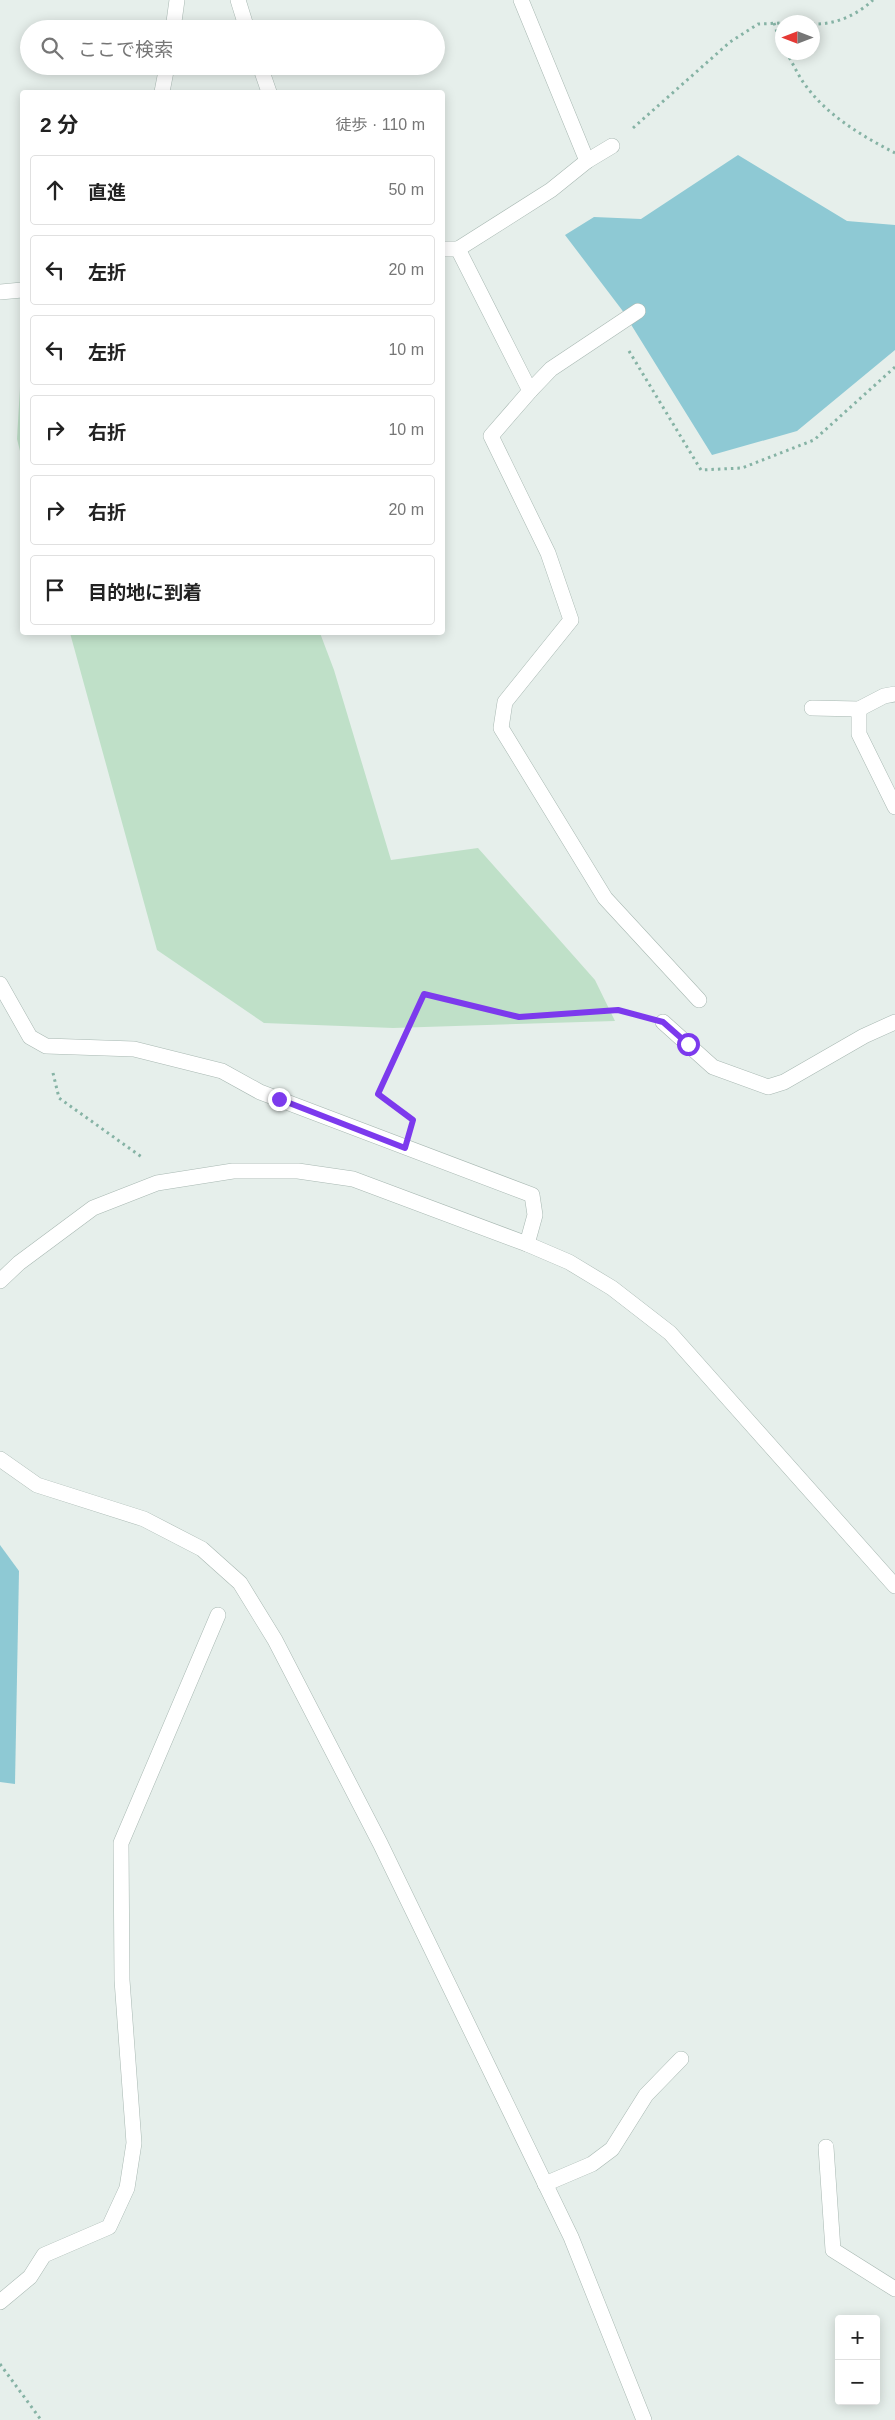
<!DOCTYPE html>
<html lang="ja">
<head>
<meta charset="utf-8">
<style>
  body { margin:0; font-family:Helvetica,"Noto Sans JP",sans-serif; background:#f2f2f2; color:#222 }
  .controls { position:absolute; right:15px; bottom:15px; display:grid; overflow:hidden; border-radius:5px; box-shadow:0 2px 12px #0003 }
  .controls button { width:45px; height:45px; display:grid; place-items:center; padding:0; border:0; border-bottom:1px solid #e0e0e0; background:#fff; color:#222; font:25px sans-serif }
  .compass { position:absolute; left:775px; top:15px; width:45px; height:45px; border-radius:50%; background:#fff; box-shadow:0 2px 12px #0003; rotate:270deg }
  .stop { position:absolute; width:15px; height:15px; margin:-11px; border:4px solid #7c3aed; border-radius:50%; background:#fff }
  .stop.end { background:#7c3aed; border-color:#fff; box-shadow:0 1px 5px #0008 }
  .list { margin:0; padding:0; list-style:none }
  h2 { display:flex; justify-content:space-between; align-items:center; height:65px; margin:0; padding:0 20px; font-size:21px }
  h2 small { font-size:16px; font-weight:400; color:#767676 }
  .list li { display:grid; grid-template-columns:32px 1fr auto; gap:15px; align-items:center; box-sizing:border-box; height:70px; margin:0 10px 10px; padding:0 10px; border:1px solid #e0e0e0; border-radius:5px }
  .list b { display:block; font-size:19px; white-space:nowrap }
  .list em { font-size:16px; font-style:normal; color:#767676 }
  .icon { flex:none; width:28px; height:28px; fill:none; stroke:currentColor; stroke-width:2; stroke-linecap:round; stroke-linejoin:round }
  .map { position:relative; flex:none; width:895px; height:2420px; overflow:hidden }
  .search { position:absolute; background:#fff; box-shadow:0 2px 12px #0003; left:20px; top:20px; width:425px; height:55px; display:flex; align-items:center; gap:12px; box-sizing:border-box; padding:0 18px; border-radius:28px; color:#767676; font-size:19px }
  .panel { position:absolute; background:#fff; box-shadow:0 2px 12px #0003; left:20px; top:90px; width:425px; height:545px; border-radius:5px }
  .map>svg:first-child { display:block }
  .green { fill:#bfe0c8 }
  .water { fill:#8ec9d4 }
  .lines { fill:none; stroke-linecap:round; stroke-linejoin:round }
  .service-casing { stroke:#a8b8b2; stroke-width:16 }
  .minor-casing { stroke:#a8b8b2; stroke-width:16 }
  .tertiary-casing { stroke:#a8b8b2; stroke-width:16 }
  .path { stroke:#86b3a5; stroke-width:3; stroke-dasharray:2.5 4; stroke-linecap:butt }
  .service { stroke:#fff; stroke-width:15 }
  .minor { stroke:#fff; stroke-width:15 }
  .tertiary { stroke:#fff; stroke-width:15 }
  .route { stroke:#7c3aed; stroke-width:6 }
</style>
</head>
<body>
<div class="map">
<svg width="895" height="2420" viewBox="0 0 895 2420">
  <rect width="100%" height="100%" fill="#e6efeb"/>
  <g class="green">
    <polygon points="22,353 22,459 17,439"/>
    <polygon points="70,633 320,633 334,670 391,860 478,848 595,980 615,1021 393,1028 264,1023 157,950"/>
  </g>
  <g class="water">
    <polygon points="738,155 847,221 895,225 895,350 797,431 712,455 622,310 565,235 594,217 641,219"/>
    <polygon points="0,1545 19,1571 15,1784 0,1782"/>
  </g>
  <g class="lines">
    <g class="service-casing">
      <polyline id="service" points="826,2147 833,2250 895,2289"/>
    </g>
    <g class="minor-casing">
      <g id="minor">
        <polyline points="238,0 247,29"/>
        <polyline points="521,0 587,161"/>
        <polyline points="173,29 177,0"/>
        <polyline points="260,66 269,92"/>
        <polyline points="162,92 167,66"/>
        <polyline points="442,249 458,249 530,391 491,436 548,553 571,620 505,702 501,728 605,898 699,1000"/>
        <polyline points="458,249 551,190 587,161 612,146"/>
        <polyline points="0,292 22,290"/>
        <polyline points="530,391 551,369 638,311"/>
        <polyline points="812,708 859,709 884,696 895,694"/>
        <polyline points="859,709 859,734 895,807"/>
        <polyline points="0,984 30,1037 46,1046 134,1049 222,1071 260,1092 532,1195 535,1215 527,1244"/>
        <polyline points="663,1022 713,1067 768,1087 784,1082 864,1036 895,1022"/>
        <polyline points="0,1459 37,1485 144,1519 202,1549 240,1583 275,1640 380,1843 571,2237 644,2420"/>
        <polyline points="545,2184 592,2164 612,2149 646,2095 681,2059"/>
        <polyline points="0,2302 30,2277 44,2255 109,2227 127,2188 134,2143 122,1980 121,1843 218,1615"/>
      </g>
    </g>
    <g class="tertiary-casing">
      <polyline id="tertiary" points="0,1281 19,1263 93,1208 157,1183 233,1171 298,1171 353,1179 527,1244 569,1262 612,1288 670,1333 895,1586"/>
    </g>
    <g class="path">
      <polyline points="787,22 792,22"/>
      <polyline points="774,23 782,47"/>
      <path d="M812,24C835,25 857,15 873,0"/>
      <path d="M786,52C793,63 798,76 806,86C828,116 862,136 895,153"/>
      <polyline points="633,128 730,42 758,24 782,23"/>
      <polyline points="629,351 701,470 742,468 814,440 895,367"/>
      <polyline points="53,1073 59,1098 143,1158"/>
      <polyline points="408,1116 378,1094 425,994 519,1017 618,1010 638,1015"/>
      <polyline points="0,2364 41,2420"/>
    </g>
    <use href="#service" class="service"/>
    <use href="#minor" class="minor"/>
    <use href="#tertiary" class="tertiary"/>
  </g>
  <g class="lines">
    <polyline class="route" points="279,1099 405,1148 413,1120 378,1094 424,994 519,1017 618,1010 663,1022 688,1044"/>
  </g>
</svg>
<div class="controls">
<button>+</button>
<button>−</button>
</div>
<svg class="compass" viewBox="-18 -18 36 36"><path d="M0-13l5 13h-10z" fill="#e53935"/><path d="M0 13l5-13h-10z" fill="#767676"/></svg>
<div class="stop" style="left:688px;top:1044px"></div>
<div class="stop end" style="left:279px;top:1099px"></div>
<div class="search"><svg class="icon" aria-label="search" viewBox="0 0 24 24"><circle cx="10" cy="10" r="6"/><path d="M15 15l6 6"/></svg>ここで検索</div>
<section class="panel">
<h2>2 分<small>徒歩 · 110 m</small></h2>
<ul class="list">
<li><svg class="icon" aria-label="ahead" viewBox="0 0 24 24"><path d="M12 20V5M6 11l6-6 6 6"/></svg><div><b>直進</b></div><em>50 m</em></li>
<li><svg class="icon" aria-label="left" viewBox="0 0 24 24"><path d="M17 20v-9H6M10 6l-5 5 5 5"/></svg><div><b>左折</b></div><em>20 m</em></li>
<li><svg class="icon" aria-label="left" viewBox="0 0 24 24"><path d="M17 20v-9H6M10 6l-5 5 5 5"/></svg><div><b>左折</b></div><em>10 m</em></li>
<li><svg class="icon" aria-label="right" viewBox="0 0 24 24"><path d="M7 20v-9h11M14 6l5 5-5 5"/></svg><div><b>右折</b></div><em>10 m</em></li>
<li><svg class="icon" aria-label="right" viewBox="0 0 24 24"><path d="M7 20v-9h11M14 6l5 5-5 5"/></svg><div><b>右折</b></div><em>20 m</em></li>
<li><svg class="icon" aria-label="arrive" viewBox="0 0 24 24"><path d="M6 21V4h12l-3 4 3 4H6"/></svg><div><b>目的地に到着</b></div></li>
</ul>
</section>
</div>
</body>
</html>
